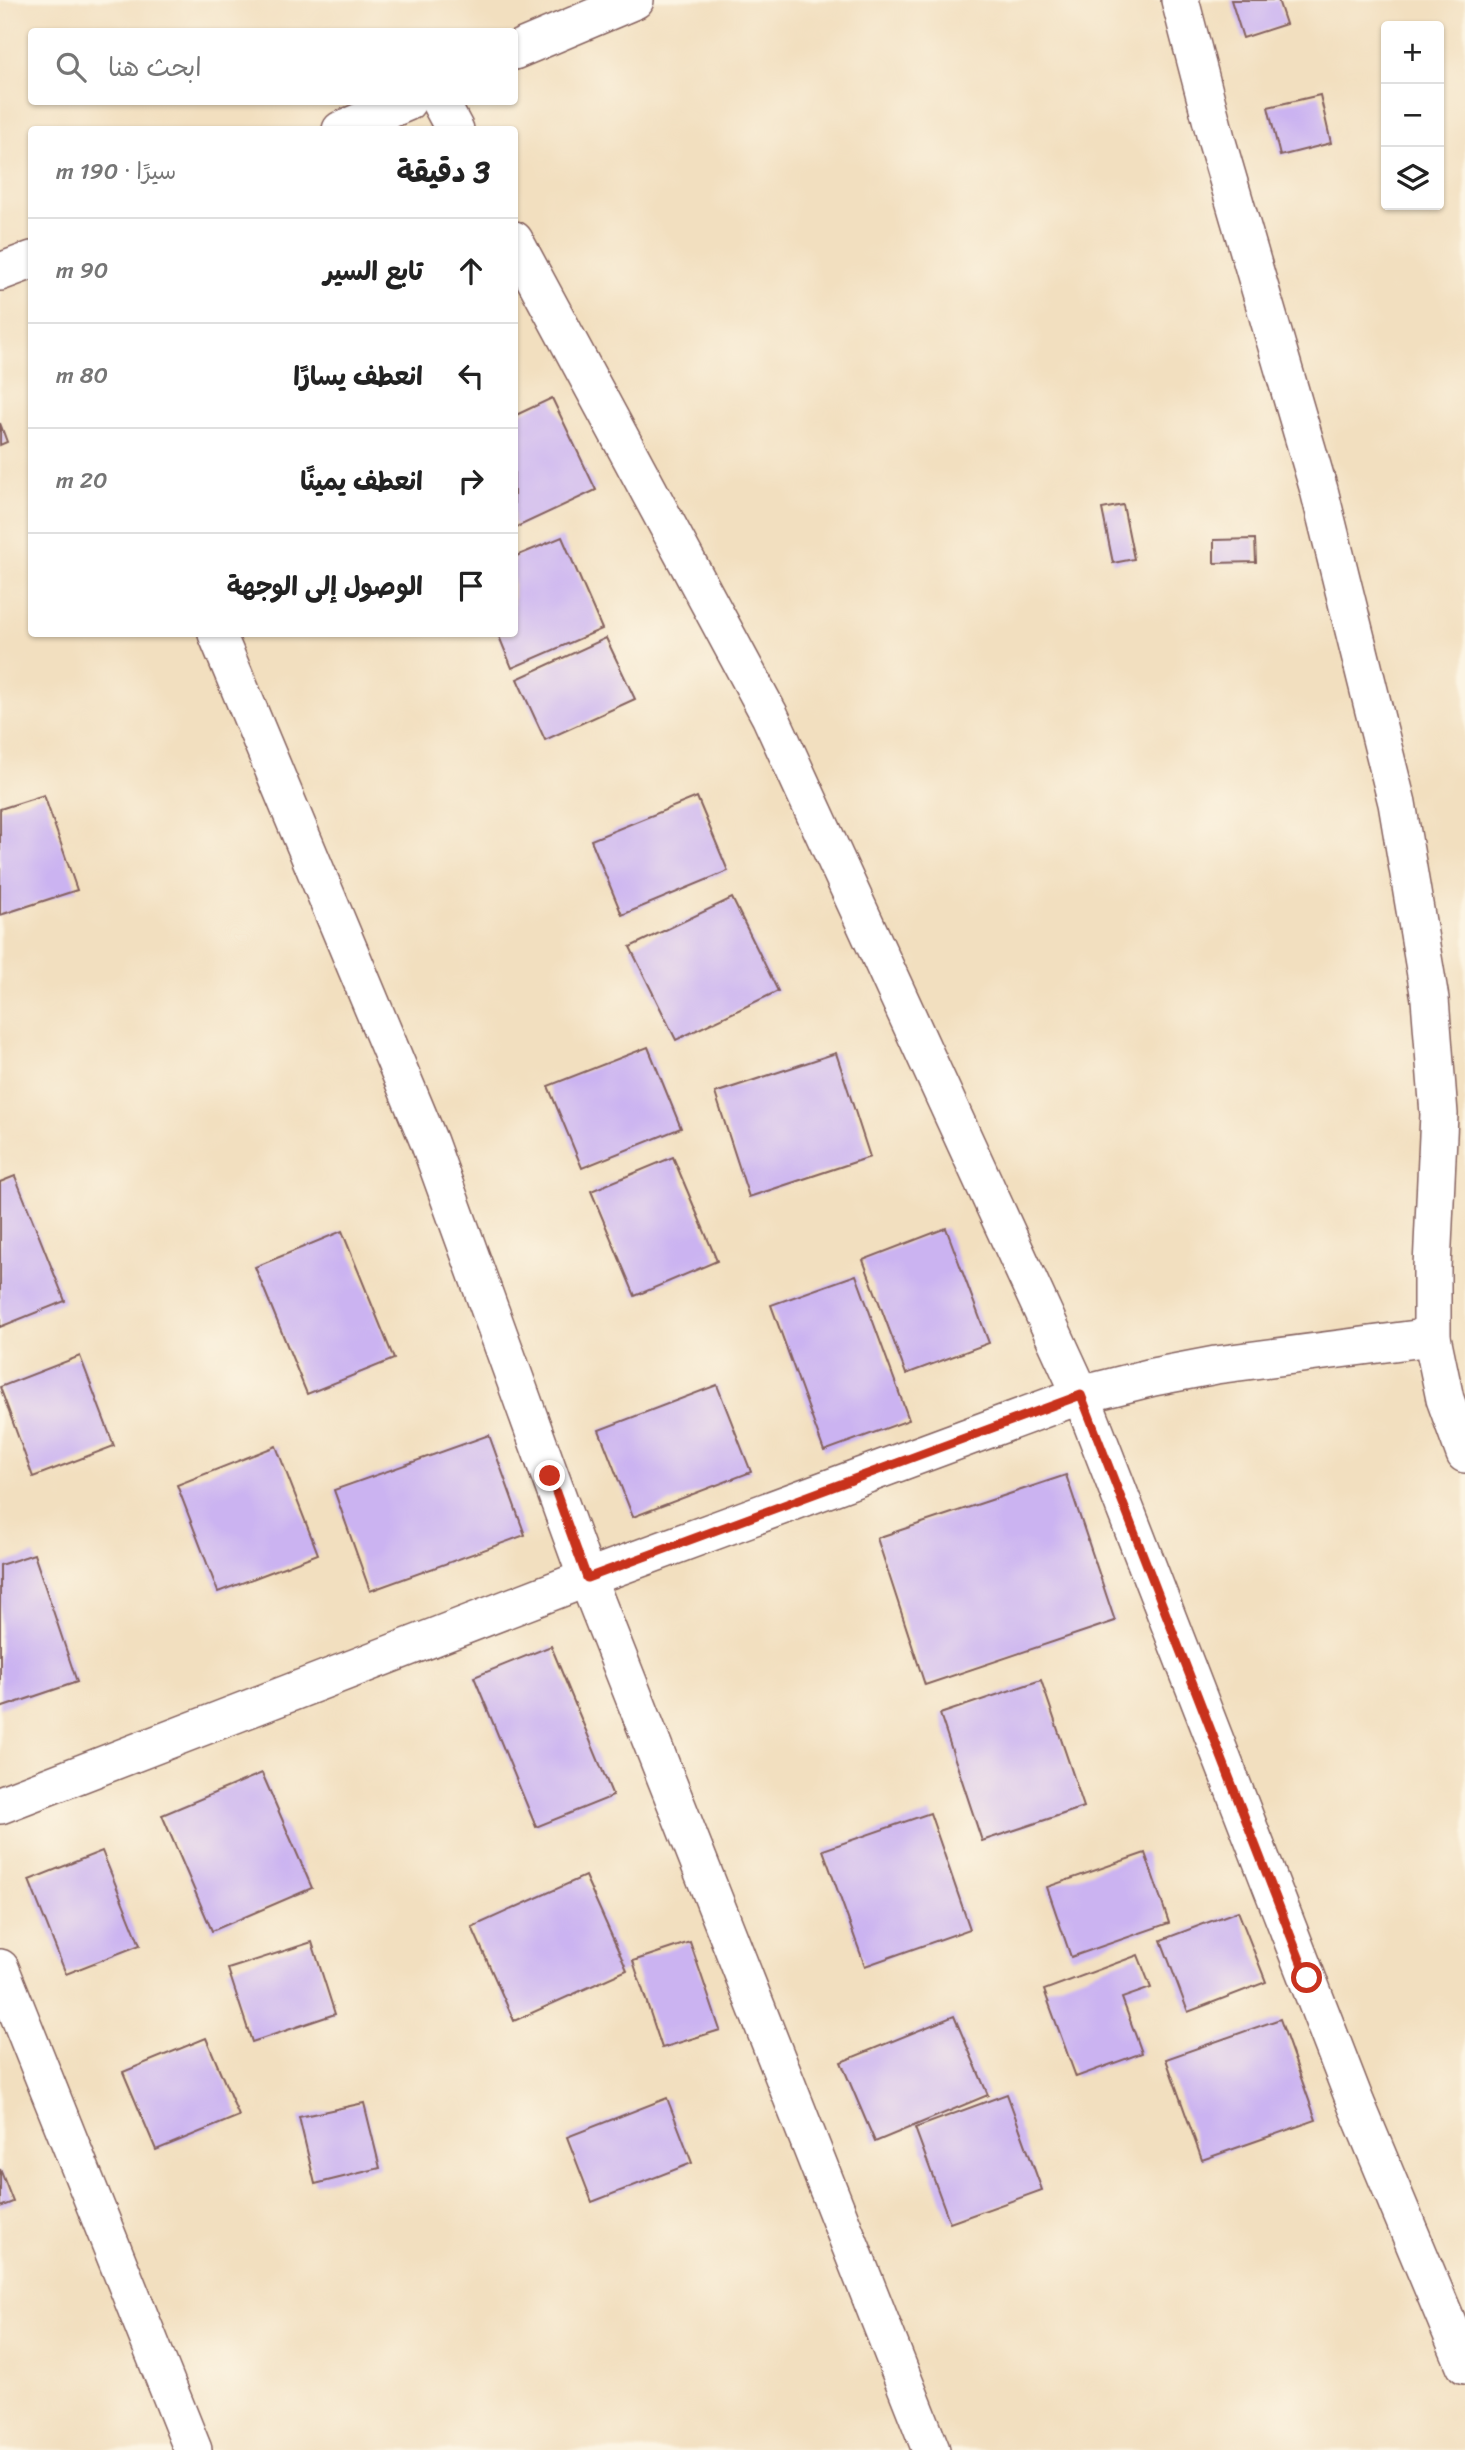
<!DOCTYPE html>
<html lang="ar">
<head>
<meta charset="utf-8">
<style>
  body { margin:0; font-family:Sriracha,"Playpen Sans Arabic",sans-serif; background:#f6f6f6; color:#222; direction:rtl }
  .controls { position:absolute; right:21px; top:21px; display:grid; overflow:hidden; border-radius:7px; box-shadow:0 2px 5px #0004 }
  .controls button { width:63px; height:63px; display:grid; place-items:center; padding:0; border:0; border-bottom:2px solid #e0e0e0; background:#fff; color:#222; font:35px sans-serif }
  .stop { position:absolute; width:21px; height:21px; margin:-16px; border:5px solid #c8321e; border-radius:50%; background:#fff }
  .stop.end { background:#c8321e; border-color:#fff; box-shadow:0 2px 7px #0008 }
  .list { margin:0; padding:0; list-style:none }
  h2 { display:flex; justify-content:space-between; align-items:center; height:91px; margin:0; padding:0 28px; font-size:30px }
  h2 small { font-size:23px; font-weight:400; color:#767676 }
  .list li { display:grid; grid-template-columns:46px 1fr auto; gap:21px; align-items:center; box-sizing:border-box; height:105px; padding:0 28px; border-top:2px solid #e0e0e0 }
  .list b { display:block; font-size:26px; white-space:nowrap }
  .list em { font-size:23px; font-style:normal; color:#767676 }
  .icon { flex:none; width:38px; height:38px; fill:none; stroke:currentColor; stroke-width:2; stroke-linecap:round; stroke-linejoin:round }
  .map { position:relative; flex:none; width:1465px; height:2450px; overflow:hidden; direction:ltr }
  .search { position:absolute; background:#fff; box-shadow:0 2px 5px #0004; left:28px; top:28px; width:490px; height:77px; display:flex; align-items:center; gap:18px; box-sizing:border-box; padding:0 24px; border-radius:7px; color:#767676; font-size:26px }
  .panel { position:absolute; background:#fff; box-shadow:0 2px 5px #0004; left:28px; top:126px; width:490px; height:511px; border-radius:7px; direction:rtl }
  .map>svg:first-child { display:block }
  .building { fill:#cbb3f1 }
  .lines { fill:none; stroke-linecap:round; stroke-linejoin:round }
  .minor-casing { stroke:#85625f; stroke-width:40 }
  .minor { stroke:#fff; stroke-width:37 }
  .route { stroke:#c8321e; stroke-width:9 }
</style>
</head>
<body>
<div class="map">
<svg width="1465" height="2450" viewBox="0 0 1465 2450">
  <rect width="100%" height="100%" fill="#fcf5e5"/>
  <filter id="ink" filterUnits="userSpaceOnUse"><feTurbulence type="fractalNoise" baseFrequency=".0143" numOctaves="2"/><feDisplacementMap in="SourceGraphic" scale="14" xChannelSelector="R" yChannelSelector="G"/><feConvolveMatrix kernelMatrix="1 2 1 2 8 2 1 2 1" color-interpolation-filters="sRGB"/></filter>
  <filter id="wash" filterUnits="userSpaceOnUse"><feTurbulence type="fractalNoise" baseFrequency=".00686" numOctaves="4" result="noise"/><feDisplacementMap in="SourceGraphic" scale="28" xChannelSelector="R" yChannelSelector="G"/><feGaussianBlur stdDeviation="1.57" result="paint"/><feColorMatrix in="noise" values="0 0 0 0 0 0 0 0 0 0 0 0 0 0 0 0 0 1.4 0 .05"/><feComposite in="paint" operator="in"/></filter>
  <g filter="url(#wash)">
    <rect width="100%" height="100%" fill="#f2dfbf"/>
    <g id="blocks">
      <g class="building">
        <polygon points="1231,0 1278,0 1286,24 1243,38"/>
        <polygon points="1320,95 1331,143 1280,156 1268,107"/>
        <polygon points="552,398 596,490 517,527 514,522 514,416"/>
        <polygon points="0,423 7,442 0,445"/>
        <polygon points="1123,505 1134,559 1113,563 1102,509"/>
        <polygon points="562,537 602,629 512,668 498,634 514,634 514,557"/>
        <polygon points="1255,539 1256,562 1214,563 1214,540"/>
        <polygon points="606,638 635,699 545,740 517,679"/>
        <polygon points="44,795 77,890 0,915 0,809"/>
        <polygon points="697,797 728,871 622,915 591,840"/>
        <polygon points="732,898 778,991 676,1040 630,947"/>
        <polygon points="648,1047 681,1128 582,1168 548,1086"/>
        <polygon points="836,1053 870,1157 749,1197 715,1093"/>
        <polygon points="673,1157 717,1261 635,1296 591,1191"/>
        <polygon points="15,1176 65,1301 0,1327 0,1182"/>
        <polygon points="946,1228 989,1343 906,1374 863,1260"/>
        <polygon points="342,1231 394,1359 307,1394 255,1267"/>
        <polygon points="856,1275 909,1420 824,1451 771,1305"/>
        <polygon points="80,1356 114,1446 33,1477 0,1387"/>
        <polygon points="717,1385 751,1472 633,1517 599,1430"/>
        <polygon points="489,1435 525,1535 370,1591 334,1490"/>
        <polygon points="276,1446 318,1554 218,1592 177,1485"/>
        <polygon points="1066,1475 1115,1621 925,1685 877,1538"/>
        <polygon points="34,1554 77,1682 0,1708 0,1565"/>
        <polygon points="551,1646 613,1796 536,1827 474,1677"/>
        <polygon points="1041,1680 1084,1807 982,1841 940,1714"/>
        <polygon points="262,1773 312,1888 212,1931 162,1815"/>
        <polygon points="930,1813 970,1929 865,1966 823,1850"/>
        <polygon points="102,1851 140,1945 66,1974 29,1880"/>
        <polygon points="1145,1853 1169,1923 1071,1957 1047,1887"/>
        <polygon points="585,1876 627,1970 514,2021 472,1927"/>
        <polygon points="1238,1911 1266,1982 1188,2012 1161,1940"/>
        <polygon points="312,1942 335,2014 252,2042 228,1969"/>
        <polygon points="690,1942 720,2030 662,2048 633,1961"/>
        <polygon points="1138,1955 1151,1988 1122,1998 1142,2053 1076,2077 1044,1990"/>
        <polygon points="954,2016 988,2095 875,2142 841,2062"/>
        <polygon points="1280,2019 1316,2120 1202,2160 1166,2059"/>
        <polygon points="206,2038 239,2116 156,2150 123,2072"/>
        <polygon points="1007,2094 1042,2190 950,2223 915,2128"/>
        <polygon points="667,2098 692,2163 592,2202 567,2137"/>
        <polygon points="364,2103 380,2168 315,2184 299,2117"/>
        <polygon points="0,2169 13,2202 0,2207"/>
      </g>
    </g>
  </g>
  <g filter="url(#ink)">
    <use href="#blocks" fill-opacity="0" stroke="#85625f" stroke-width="2"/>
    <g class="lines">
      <g class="minor-casing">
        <g id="minor">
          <polyline points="1180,0 1217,142 1319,490 1397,803 1430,999 1439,1114 1432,1267 1432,1337 1445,1399 1465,1454"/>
          <polyline points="514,51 635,0"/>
          <polyline points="440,102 455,130"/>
          <polyline points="341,130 407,102"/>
          <polyline points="514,240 770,716 1081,1395 1356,2104 1465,2365"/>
          <polyline points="0,272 32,260"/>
          <polyline points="217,634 429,1142 587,1578 931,2450"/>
          <polyline points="0,1805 587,1578 1081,1395 1153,1377 1216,1365 1432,1337"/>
          <polyline points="0,1968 193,2450"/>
        </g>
      </g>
      <use href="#minor" class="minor"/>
    </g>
  </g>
  <g class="lines" filter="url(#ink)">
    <polyline class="route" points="550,1476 587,1578 1081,1395 1307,1978"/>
  </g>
</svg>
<div class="controls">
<button>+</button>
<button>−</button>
<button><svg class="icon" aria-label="layers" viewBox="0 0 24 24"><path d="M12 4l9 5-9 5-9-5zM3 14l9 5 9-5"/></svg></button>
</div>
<div class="stop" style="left:1307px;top:1978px"></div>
<div class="stop end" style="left:550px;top:1476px"></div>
<div class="search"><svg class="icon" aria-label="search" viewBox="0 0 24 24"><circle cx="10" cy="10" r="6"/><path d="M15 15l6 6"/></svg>ابحث هنا</div>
<section class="panel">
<h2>3 دقيقة<small>سيرًا · 190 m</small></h2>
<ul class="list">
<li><svg class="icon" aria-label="ahead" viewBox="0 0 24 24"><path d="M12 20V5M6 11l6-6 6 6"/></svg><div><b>تابع السير</b></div><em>90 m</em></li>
<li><svg class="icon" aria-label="left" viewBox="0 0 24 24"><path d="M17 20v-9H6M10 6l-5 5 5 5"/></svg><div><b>انعطف يسارًا</b></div><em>80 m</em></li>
<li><svg class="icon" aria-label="right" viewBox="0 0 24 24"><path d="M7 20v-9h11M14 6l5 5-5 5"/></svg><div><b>انعطف يمينًا</b></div><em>20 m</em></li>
<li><svg class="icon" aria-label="arrive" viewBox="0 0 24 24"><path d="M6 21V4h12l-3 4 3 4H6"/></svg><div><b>الوصول إلى الوجهة</b></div></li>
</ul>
</section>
</div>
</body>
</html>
